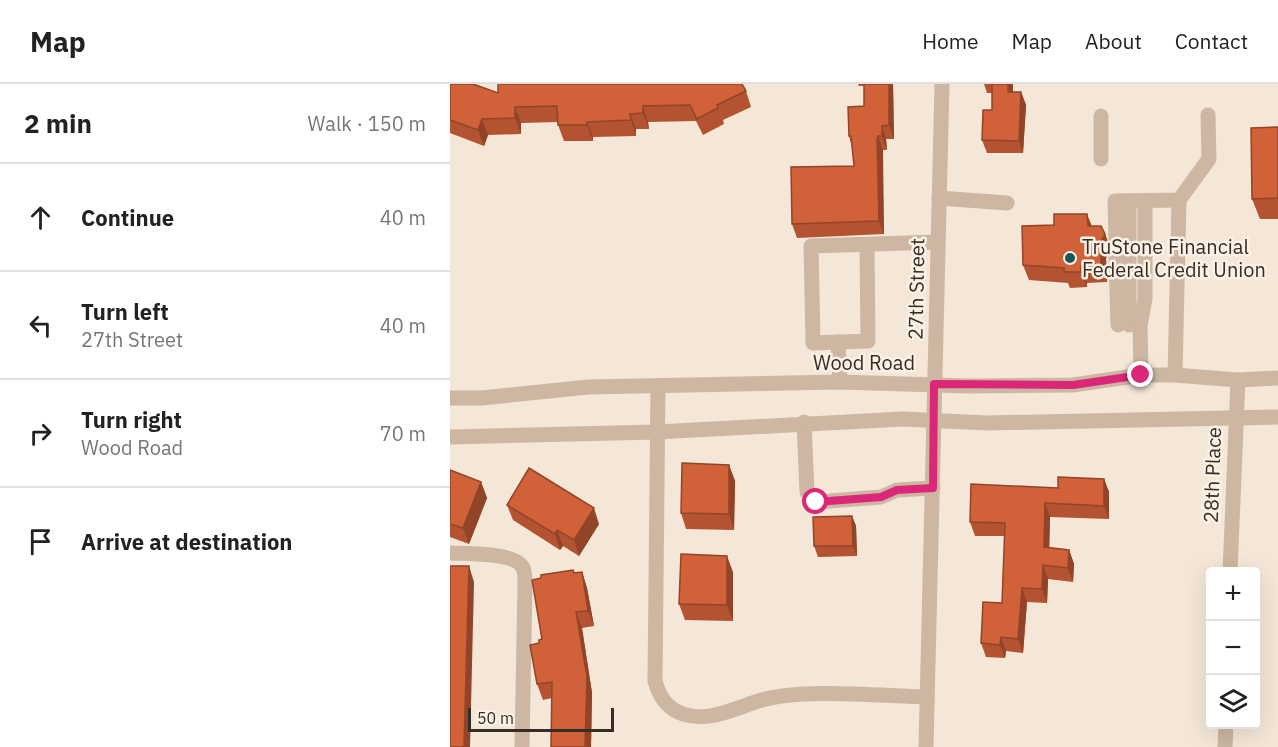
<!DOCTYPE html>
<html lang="en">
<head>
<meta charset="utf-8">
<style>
  body { margin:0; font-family:"IBM Plex Sans",sans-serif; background:#f2f2f2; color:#222 }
  .controls { position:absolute; right:18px; bottom:18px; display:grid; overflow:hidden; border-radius:6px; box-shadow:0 6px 24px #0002 }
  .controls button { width:54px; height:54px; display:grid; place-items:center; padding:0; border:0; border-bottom:2px solid #e0e0e0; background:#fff; color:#222; font:30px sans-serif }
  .scale { position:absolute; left:18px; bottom:15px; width:146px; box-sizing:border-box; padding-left:6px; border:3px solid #372c26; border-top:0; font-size:16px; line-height:21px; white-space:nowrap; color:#372c26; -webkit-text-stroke:4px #fbf1e5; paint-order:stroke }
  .stop { position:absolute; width:18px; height:18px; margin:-14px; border:4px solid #db2777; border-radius:50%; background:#fff }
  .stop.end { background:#db2777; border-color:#fff; box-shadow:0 2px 6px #0008 }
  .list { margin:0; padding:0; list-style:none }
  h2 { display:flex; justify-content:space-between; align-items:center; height:78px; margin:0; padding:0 24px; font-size:26px }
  h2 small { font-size:20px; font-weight:400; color:#767676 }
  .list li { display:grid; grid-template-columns:39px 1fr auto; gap:18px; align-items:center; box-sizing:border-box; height:108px; padding:0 24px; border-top:2px solid #e0e0e0 }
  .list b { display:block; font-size:22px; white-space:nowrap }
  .list p { margin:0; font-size:20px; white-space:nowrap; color:#767676 }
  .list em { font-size:20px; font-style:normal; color:#767676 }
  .icon { flex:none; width:33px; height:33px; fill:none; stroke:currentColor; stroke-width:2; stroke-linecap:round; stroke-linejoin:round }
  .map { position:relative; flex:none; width:828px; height:663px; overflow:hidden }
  header { display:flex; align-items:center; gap:36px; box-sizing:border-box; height:84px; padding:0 30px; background:#fff; border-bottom:2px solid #e0e0e0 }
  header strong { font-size:28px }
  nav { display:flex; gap:33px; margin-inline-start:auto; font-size:21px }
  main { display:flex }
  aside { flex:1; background:#fff }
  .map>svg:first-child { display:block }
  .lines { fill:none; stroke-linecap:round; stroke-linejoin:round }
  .minor { stroke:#cdb7a3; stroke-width:15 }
  .wall { fill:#b45331 }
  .shaded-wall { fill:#924428 }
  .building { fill:#d16139; stroke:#924428; stroke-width:1.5 }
  .route { stroke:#db2777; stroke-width:8 }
  .poi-dot { fill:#18565c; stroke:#fbf1e5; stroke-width:2 }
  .labels { text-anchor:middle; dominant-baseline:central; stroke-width:5; stroke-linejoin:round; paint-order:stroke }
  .poi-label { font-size:20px; fill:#372c26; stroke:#fbf1e5; text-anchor:start }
  .street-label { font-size:20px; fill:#372c26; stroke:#fbf1e5 }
</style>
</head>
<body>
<header>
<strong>Map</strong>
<nav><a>Home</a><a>Map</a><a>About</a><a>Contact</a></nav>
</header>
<main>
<aside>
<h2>2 min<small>Walk · 150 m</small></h2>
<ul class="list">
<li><svg class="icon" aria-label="ahead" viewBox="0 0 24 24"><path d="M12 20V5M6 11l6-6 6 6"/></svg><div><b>Continue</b></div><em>40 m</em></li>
<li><svg class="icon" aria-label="left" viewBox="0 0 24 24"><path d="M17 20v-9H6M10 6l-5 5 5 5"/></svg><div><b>Turn left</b><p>27th Street</p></div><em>40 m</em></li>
<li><svg class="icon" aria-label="right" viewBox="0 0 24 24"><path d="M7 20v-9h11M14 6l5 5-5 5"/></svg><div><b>Turn right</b><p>Wood Road</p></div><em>70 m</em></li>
<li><svg class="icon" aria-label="arrive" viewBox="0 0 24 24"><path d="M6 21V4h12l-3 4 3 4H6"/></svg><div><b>Arrive at destination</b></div></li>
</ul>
</aside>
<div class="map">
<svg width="828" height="663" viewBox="0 0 828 663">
  <rect width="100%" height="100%" fill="#f4e7d8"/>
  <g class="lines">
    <g class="minor">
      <polyline points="651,32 651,75"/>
      <polyline points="489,114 557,119"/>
      <polyline points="679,157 679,117"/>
      <polyline points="666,158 665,117 729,116 759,75 758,31"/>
      <polyline points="417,160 418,257 363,259 361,162 488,158"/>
      <polyline points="666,174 668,241"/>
      <polyline points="679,241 679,174"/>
      <polyline points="388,258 390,298"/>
      <polyline points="691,291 690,242 695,215 695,117"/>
      <polyline points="725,291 729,116"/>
      <path d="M208,302L205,597C209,612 216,624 233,630C260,639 287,623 312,616C354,604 431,612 477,613"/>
      <polyline points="0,314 32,314 138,303 390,298 518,302 623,301 691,291 725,291 788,296 828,294"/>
      <polyline points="354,338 357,408 366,418 431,413 447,406 483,404"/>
      <polyline points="0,353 207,348 453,335 537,339 828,333"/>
      <path d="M0,469C16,470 66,468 73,484C75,488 75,494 75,498L72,663"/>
      <polyline points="780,488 788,296"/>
      <polyline points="476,663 492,0"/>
      <polyline points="775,663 776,640"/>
    </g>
  </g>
  <g class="wall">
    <polygon points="0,0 48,9 296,7 301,23 273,36 274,40 253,51 246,37 198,38 199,45 186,45 186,52 143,53 143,57 114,57 108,41 108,38 71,39 71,50 38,51 34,62 0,49"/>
    <polygon points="408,0 443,0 444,55 436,55 437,66 433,66 432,69 434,150 347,154 342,140 404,82 402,63 399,52 414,22 414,2 409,2"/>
    <polygon points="534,0 563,0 563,8 571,8 576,21 573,69 537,69 532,56 542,26 542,9 537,9"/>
    <polygon points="828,43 828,135 810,135 802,115"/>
    <polygon points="642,142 655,150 661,166 656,174 657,198 637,199 637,203 620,204 618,199 579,196 573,181"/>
    <polygon points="279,381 285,397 284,446 236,445 231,429"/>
    <polygon points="0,386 31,398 37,414 19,460 0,453"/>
    <polygon points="654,395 659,408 659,435 600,433 599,464 619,466 624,480 623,498 598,495 597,519 577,518 573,569 556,567 555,574 536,573 531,559 552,519 555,452 525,452 520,438"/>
    <polygon points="57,421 149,440 129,472 113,462 110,466 63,436"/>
    <polygon points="402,432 406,442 407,472 368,473 364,462"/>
    <polygon points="132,488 137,504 144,542 132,544 142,609 141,663 101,663 102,614 93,616 87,600 89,559 125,489"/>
    <polygon points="283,488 283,537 235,536 229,520"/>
  </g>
  <g class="shaded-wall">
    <polygon points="439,0 443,0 444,55 439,41"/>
    <polygon points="558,0 563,0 563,20 558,8"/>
    <polygon points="571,8 576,21 573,69 569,57"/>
    <polygon points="193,22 198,38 199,45 193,29"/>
    <polygon points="65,23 71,39 71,50 65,34"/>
    <polygon points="180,30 186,45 186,52 181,36"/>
    <polygon points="32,35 38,51 34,62 28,46"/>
    <polygon points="137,38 143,53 143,57 137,41"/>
    <polygon points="432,42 436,55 437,66 432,52"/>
    <polygon points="428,52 433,66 434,150 429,137"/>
    <polygon points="637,130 643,145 638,142"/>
    <polygon points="655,150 661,166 656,174 657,198 651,182 651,158"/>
    <polygon points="631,183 637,199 637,203 631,188"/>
    <polygon points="279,381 285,397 284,446 279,430"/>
    <polygon points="654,395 659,408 659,435 654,422"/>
    <polygon points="31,398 37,414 19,460 13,444"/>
    <polygon points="595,419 600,433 599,476 594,463"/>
    <polygon points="144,424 149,440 129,472 124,456"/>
    <polygon points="402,432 406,442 407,472 403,462"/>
    <polygon points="107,446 113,462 110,466 105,450"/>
    <polygon points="619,466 624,480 623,498 618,484"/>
    <polygon points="277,472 283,488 283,537 277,521"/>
    <polygon points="593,481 598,495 597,519 592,505"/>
    <polygon points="19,482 24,498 20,663 14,663"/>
    <polygon points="132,488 137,504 144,542 138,527"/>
    <polygon points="572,504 577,518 573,569 568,555"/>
    <polygon points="126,528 132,544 142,609 141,663 135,663"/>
    <polygon points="551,553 556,567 555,574 550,561"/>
  </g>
  <g class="building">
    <polygon points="0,0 23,0 48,9 48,0 292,0 296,7 267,21 268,24 247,35 240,21 193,22 193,29 180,30 181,36 137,38 137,41 108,41 107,22 65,23 65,34 32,35 28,46 0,36"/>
    <polygon points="414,0 439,0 439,41 432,42 432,52 428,52 427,56 429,137 342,140 341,83 404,82 401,52 399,52 398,23 414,22"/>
    <polygon points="542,0 558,0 558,8 571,8 569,57 532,56 533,26 542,26"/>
    <polygon points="828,43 828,114 802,115 801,44"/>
    <polygon points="604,130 637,130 638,142 651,142 655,150 651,158 651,182 631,183 631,188 614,188 614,184 573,181 572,142 604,141"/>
    <polygon points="232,379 279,381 279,430 231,429"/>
    <polygon points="79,384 144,424 124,456 107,446 105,450 57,421"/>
    <polygon points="0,386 31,398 13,444 0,440"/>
    <polygon points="608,393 654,395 654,422 595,419 594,463 619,466 618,484 593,481 592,505 572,504 568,555 551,553 550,561 531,559 533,518 552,519 555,439 520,438 521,400 608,404"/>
    <polygon points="402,432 403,462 364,462 363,433"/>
    <polygon points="231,470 277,472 277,521 229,520"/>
    <polygon points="0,482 19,482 14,663 0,663"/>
    <polygon points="123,486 124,489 132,488 138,527 126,528 137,593 135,663 101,663 102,598 87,600 80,561 89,559 89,556 92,555 82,496 91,494 91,491"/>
  </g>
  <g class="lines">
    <polyline class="route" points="366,418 431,413 447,406 483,404 484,300 623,301 691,291"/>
  </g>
  <circle class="poi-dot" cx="620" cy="174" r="6"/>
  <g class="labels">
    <g class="poi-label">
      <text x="632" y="162">TruStone Financial<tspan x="632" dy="23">Federal Credit Union</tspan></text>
    </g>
    <g class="street-label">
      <text transform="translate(466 205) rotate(-89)">27th Street</text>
      <text x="414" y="278">Wood Road</text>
      <text transform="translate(762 391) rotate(-88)">28th Place</text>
    </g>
  </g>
</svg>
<div class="controls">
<button>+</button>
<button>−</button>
<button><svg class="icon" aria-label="layers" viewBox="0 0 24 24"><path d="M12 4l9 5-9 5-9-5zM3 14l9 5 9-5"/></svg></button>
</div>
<div class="scale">50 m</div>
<div class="stop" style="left:366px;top:418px"></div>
<div class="stop end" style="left:691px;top:291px"></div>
</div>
</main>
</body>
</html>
